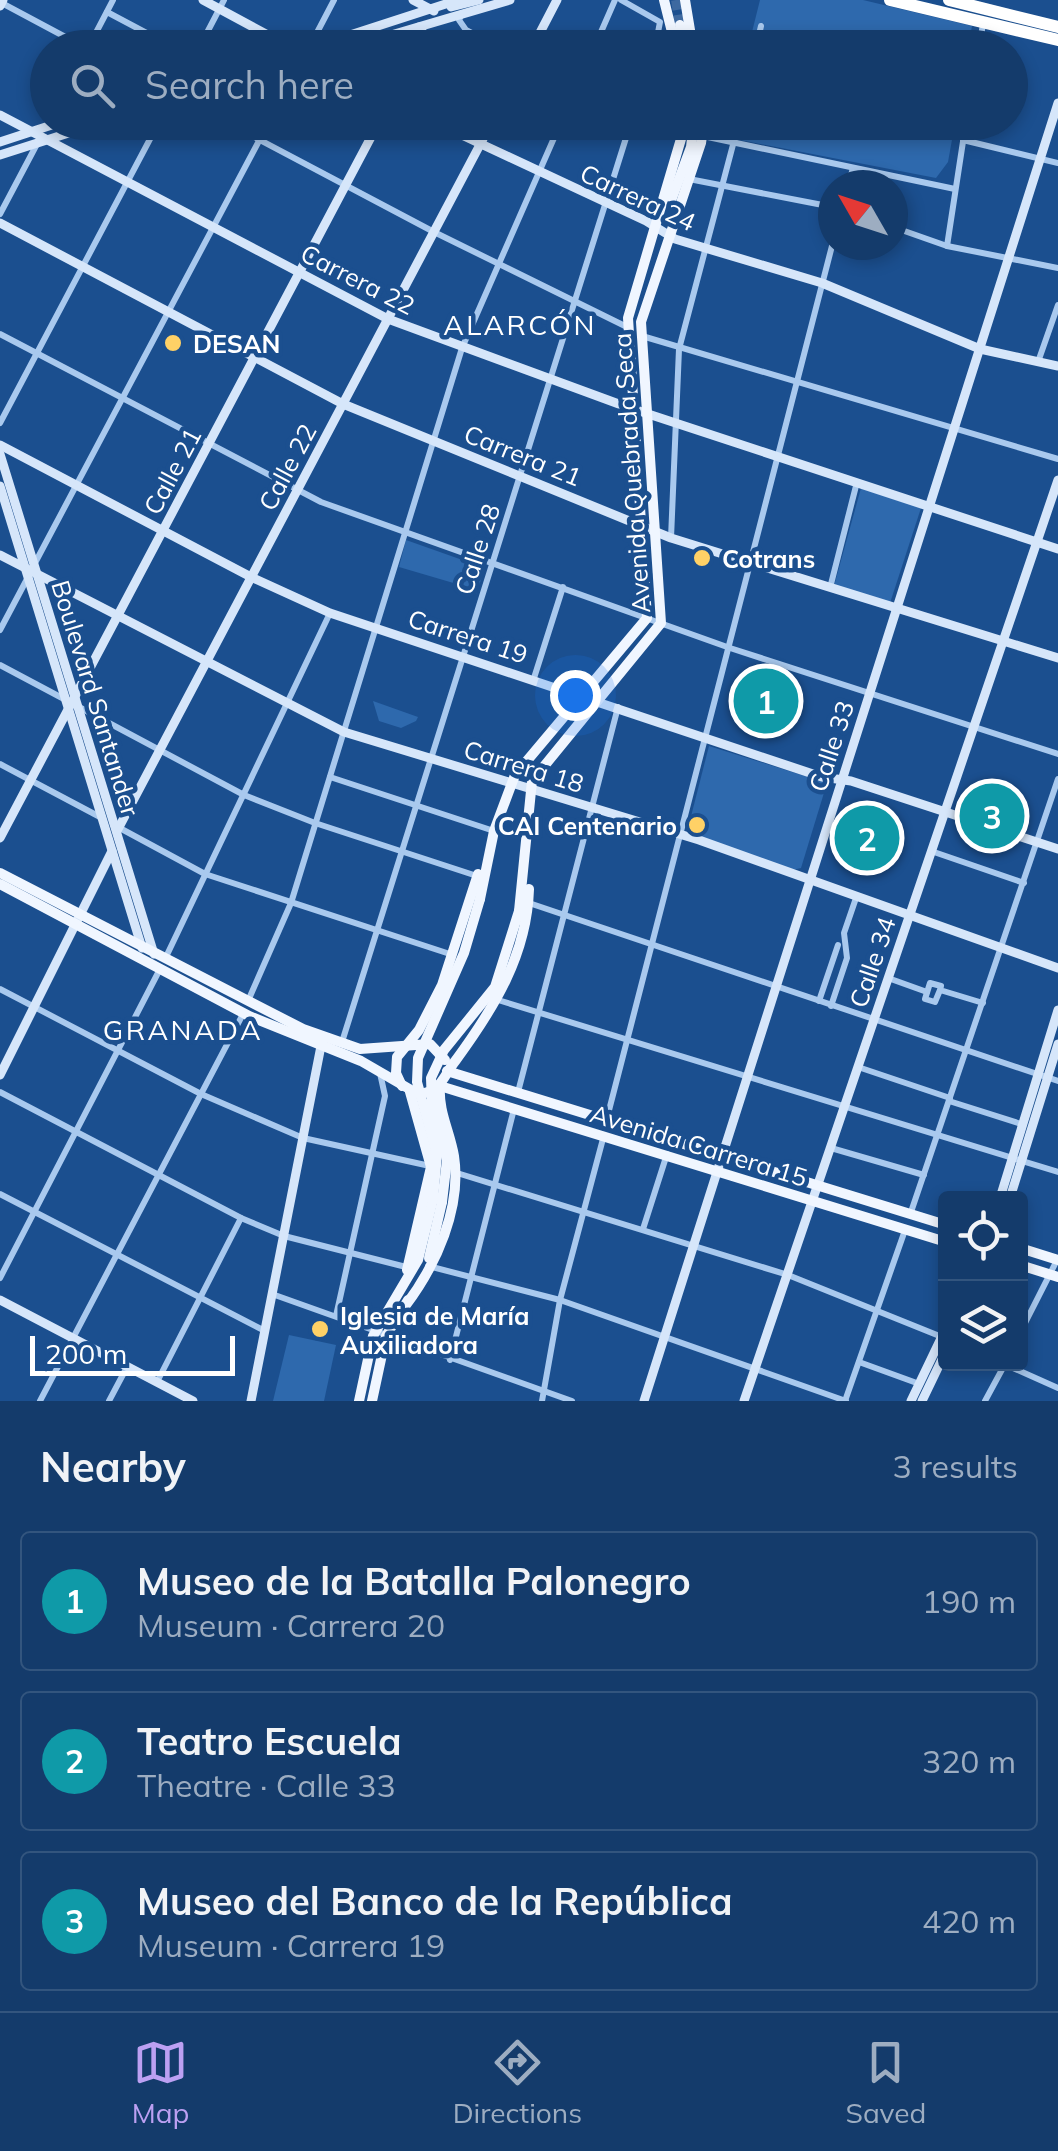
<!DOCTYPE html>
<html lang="en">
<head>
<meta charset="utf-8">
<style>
  body { margin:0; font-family:Mulish,sans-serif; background:#214673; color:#f1f3f6 }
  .controls { position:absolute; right:30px; bottom:30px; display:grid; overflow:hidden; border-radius:10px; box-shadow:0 5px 15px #0003 }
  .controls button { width:90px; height:90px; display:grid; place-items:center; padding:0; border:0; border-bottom:2px solid #33557e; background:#143b6b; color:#f1f3f6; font:50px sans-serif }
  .compass { position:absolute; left:818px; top:170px; width:90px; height:90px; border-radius:50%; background:#143b6b; box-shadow:0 5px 15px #0003; rotate:309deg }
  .scale { position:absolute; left:30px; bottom:25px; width:205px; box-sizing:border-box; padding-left:10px; border:5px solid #fff; border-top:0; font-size:28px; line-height:35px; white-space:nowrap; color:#fff; -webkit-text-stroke:8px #1b4f8f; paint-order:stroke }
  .you { position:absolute; left:575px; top:695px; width:35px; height:35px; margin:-25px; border:8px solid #fff; border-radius:50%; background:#1a73e8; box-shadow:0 0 0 15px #1a73e833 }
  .badge { display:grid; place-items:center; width:65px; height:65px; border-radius:50%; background:#bca0f2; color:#fff; font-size:32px; font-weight:700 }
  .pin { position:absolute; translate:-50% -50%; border:5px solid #fff; box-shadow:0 2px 10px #0006 }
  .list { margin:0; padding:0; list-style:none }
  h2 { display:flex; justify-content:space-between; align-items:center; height:130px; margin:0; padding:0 40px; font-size:42px }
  h2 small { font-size:32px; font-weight:400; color:#9dadc1 }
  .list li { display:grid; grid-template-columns:65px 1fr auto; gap:30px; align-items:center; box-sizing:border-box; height:140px; margin:0 20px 20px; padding:0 20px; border:2px solid #33557e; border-radius:10px }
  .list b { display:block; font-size:38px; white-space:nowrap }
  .list p { margin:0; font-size:32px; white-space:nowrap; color:#9dadc1 }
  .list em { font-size:32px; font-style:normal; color:#9dadc1 }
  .icon { flex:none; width:55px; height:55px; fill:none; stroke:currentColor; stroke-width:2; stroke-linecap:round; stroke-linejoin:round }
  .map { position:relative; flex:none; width:1058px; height:1401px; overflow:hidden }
  .search { position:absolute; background:#143b6b; box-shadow:0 5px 15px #0003; left:30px; right:30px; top:30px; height:110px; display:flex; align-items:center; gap:25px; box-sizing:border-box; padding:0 35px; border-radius:55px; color:#9dadc1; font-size:38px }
  .sheet { height:610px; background:#143b6b }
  nav { display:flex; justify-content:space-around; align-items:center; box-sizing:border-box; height:140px; border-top:2px solid #33557e; background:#143b6b; font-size:28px; color:#9dadc1 }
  nav a { display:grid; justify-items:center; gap:5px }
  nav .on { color:#bca0f2 }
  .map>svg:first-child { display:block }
  .green { fill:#2e69ad }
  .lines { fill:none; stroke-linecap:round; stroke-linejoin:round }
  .primary-tunnel { stroke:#3d69a0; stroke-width:10; stroke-dasharray:10 5; stroke-linecap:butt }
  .street { stroke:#a9c9ee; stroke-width:6 }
  .secondary { stroke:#d6e6fa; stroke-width:9 }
  .primary { stroke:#f0f6ff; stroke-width:10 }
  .highway { stroke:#fff; stroke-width:12 }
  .primary-bridge { stroke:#f0f6ff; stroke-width:10 }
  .poi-dot { fill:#ffd166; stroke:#1b4f8f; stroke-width:4 }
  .labels { text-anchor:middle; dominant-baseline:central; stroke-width:9; stroke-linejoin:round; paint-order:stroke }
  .street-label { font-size:25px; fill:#fff; stroke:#1b4f8f }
  .poi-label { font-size:25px; font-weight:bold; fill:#fff; stroke:#1b4f8f; text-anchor:start }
  .neighbourhood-label { font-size:28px; letter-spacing:2.5px; fill:#fff; stroke:#1b4f8f }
</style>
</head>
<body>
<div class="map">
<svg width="1058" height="1401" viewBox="0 0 1058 1401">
  <rect width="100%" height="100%" fill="#1b4f8f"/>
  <g class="green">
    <polygon points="760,0 863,0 972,26 968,47 748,48"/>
    <polygon points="728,122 955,123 948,162 936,178 740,140 726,133"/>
    <polygon points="861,488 921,508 890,603 834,586"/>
    <polygon points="406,540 485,568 476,594 467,587 399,567"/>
    <polygon points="373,701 418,717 416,721 401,728 379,721"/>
    <polygon points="709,746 827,783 801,868 792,870 687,832"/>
    <polygon points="289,1335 336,1345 324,1401 273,1401"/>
  </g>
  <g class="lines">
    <polyline class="primary-tunnel" points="676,0 680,25"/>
    <g class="street">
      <polyline points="621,0 660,22 655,48"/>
      <polyline points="0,2 86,48"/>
      <polyline points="107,12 156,38"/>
      <polyline points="462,14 459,20 466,30 500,48"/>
      <polyline points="310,46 334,0"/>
      <polyline points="88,48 113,0"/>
      <polyline points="199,48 224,0"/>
      <polyline points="594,48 615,0"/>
      <polyline points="756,48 761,26"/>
      <polyline points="979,48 983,24"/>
      <polyline points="226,122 434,232 627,327"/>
      <polyline points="666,122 684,130"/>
      <polyline points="704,131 736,137"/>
      <polyline points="703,136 955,189"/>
      <polyline points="963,140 1058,163"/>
      <polyline points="689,179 833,207"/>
      <polyline points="848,185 853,168"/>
      <polyline points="0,214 37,144"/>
      <polyline points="893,227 947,246 1058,268"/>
      <polyline points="947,246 966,122"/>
      <polyline points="0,334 321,502 730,648 1058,754"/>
      <polyline points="642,336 1058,459"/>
      <polyline points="1038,362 1058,305"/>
      <polyline points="0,423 159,122"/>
      <polyline points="671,538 679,349 739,122"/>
      <polyline points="35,563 269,122"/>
      <polyline points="830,588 857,482"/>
      <polyline points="0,630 27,579"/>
      <polyline points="0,665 64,699"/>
      <polyline points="534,678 563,587"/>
      <polyline points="79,707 244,795 315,823 477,876"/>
      <polyline points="0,764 100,817"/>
      <polyline points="330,777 494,831"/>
      <polyline points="116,826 205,874 453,955"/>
      <polyline points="931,851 1024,883"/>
      <polyline points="529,903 1058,1081"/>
      <polyline points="165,959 330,613"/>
      <polyline points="888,978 927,992"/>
      <polyline points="0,989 201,1094 303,1138 430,1166"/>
      <polyline points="940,990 941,986 930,983 925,999 935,1002 940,990 983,1003"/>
      <polyline points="498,1000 1058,1172"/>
      <polyline points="248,1001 291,903 462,348 561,122"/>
      <polyline points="819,1001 838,945"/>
      <polyline points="831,1006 847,958 844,933 856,898"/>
      <polyline points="342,1042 631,122"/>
      <polyline points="858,1067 950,1098"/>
      <polyline points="0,1092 241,1218 284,1236 410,1268"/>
      <polyline points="518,1092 618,707"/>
      <polyline points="949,1101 1018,1123"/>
      <polyline points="606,1122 833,242"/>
      <polyline points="831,1148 924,1175"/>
      <polyline points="457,1173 788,1275 942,1337"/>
      <polyline points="0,1194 265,1331"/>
      <polyline points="911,1212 1058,779"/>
      <polyline points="643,1229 667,1154"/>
      <polyline points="428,1266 560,1300 846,1401"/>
      <polyline points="0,1278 160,969"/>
      <polyline points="272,1294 572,1401"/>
      <polyline points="336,1316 385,1096 380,1073"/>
      <polyline points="1020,1333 1057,1260"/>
      <polyline points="450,1360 514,1109"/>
      <polyline points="859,1362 914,1382"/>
      <polyline points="1004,1364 1058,1388"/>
      <polyline points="157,1382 241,1218"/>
      <polyline points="40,1401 243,1014"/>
      <polyline points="109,1401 127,1367"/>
      <polyline points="542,1401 560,1300 604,1135"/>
      <polyline points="845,1401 904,1233"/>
      <polyline points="985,1401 1005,1364"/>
    </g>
    <g class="secondary">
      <polyline points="203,0 292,48"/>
      <polyline points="413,0 434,11"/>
      <polyline points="0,6 3,0"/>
      <polyline points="451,7 479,0"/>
      <polyline points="419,27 424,34 419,48"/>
      <polyline points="310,48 458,0"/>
      <polyline points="347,48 510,0"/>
      <polyline points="532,48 557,0"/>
      <polyline points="0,115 388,319 627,407 1058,549"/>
      <polyline points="434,122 646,221 675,239 822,283 980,349 1058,366"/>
      <polyline points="0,142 61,122"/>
      <polyline points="0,155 103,122"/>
      <polyline points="0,223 343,404 671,538 1058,658"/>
      <polyline points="0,445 251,577 330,613 822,777 851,781 1058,849"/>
      <polyline points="0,454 154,954"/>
      <polyline points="0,486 142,948"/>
      <polyline points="0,555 344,732 699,840 1058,968"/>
      <polyline points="117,831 492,122"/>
      <polyline points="0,838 379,122"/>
      <polyline points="0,1075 112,851"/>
      <polyline points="1000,1198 1058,1010"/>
      <polyline points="1010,1198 1058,1044"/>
      <polyline points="0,1300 193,1401"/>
      <polyline points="251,1401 321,1046"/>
      <polyline points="644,1401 1058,103"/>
      <polyline points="744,1401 1058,480"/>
      <polyline points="911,1401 946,1328"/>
      <polyline points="922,1401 946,1351"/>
    </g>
    <g class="primary">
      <polyline points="664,0 676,48"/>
      <polyline points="685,0 693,48"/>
      <polyline points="680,25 684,48"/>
      <polyline points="672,198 691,147 694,122"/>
      <polyline points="0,873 303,1029 360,1049 430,1044 445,1060"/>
      <path d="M0,884L249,1016L361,1061L418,1094C441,1093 443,1076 456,1060C494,1008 527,955 529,889"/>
      <polyline points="480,899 494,831 515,775 647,618 628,318 686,122"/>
      <polyline points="519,911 532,781 661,623 641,322 701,143 704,122"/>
      <polyline points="447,1071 946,1225"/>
      <polyline points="402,1086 396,1073 397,1057 419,1030 442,985 478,874"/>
      <polyline points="440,1086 946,1242"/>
      <polyline points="1020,1248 1058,1260"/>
      <polyline points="429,1258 442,1202"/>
      <polyline points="1020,1265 1058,1277"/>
      <polyline points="407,1270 431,1167 410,1092"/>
      <path d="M406,1305C436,1265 462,1208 454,1156C450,1132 438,1111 440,1086"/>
      <polyline points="359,1401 373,1336 418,1260 433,1199"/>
      <polyline points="372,1401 386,1336 408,1300"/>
    </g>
    <g class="highway">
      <polyline points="890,0 1058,40"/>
      <polyline points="949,0 1058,27"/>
    </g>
    <g class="primary-bridge">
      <polyline points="433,1199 437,1155 417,1082 418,1058 464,953 480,899"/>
      <polyline points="442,1202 447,1160 432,1104 431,1078 444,1050 495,987 519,911"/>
    </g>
  </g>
  <g class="poi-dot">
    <circle cx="173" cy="343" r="10"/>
    <circle cx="702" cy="558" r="10"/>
    <circle cx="697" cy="825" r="10"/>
    <circle cx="320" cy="1329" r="10"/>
  </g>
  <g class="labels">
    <g class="street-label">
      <text transform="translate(638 197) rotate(25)">Carrera 24</text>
      <text transform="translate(358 279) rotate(27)">Carrera 22</text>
      <text transform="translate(523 455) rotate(22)">Carrera 21</text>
      <text transform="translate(287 467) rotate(-62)">Calle 22</text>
      <text transform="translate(172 471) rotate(-62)">Calle 21</text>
      <text transform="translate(631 473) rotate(-94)">Avenida Quebrada Seca</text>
      <text transform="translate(477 549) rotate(-72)">Calle 28</text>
      <text transform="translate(468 636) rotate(18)">Carrera 19</text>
      <text transform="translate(96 698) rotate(73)">Boulevard Santander</text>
      <text transform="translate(831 746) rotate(-72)">Calle 33</text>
      <text transform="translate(524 766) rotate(17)">Carrera 18</text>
      <text transform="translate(872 962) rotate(-71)">Calle 34</text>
      <text transform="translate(699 1145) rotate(17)">Avenida Carrera 15</text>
    </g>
    <g class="poi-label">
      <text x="193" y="343">DESAN</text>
      <text x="722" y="558">Cotrans</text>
      <text x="677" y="825" text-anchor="end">CAI Centenario</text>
      <text x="340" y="1315">Iglesia de María<tspan x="340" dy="29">Auxiliadora</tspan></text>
    </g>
    <g class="neighbourhood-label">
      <text x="520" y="324">ALARCÓN</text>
      <text x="183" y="1029">GRANADA</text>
    </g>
  </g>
</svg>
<div class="controls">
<button><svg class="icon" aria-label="locate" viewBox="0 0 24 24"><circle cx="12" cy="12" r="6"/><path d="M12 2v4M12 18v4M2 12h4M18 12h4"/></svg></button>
<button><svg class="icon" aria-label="layers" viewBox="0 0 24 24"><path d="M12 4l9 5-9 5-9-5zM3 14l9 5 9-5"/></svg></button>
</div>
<svg class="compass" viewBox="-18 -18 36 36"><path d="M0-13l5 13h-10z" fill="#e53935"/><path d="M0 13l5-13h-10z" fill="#9dadc1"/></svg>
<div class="scale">200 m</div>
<div class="you"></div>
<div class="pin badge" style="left:766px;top:701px;background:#0f9aa8">1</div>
<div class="pin badge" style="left:867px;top:838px;background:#0f9aa8">2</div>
<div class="pin badge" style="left:992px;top:816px;background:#0f9aa8">3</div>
<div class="search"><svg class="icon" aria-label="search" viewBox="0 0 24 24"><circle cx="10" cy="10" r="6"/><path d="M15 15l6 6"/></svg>Search here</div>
</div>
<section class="sheet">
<h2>Nearby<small>3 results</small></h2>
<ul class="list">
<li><span class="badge" style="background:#0f9aa8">1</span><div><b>Museo de la Batalla Palonegro</b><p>Museum · Carrera 20</p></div><em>190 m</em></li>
<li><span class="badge" style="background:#0f9aa8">2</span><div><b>Teatro Escuela</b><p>Theatre · Calle 33</p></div><em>320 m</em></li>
<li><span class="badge" style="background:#0f9aa8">3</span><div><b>Museo del Banco de la República</b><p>Museum · Carrera 19</p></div><em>420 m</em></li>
</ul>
</section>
<nav>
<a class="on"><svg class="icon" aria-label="map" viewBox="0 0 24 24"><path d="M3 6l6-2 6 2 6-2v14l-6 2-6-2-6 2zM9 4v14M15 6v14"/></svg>Map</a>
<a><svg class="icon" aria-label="directions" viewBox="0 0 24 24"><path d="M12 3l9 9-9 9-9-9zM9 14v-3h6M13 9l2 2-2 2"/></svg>Directions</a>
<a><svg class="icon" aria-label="saved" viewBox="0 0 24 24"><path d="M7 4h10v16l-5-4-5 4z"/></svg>Saved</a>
</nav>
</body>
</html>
